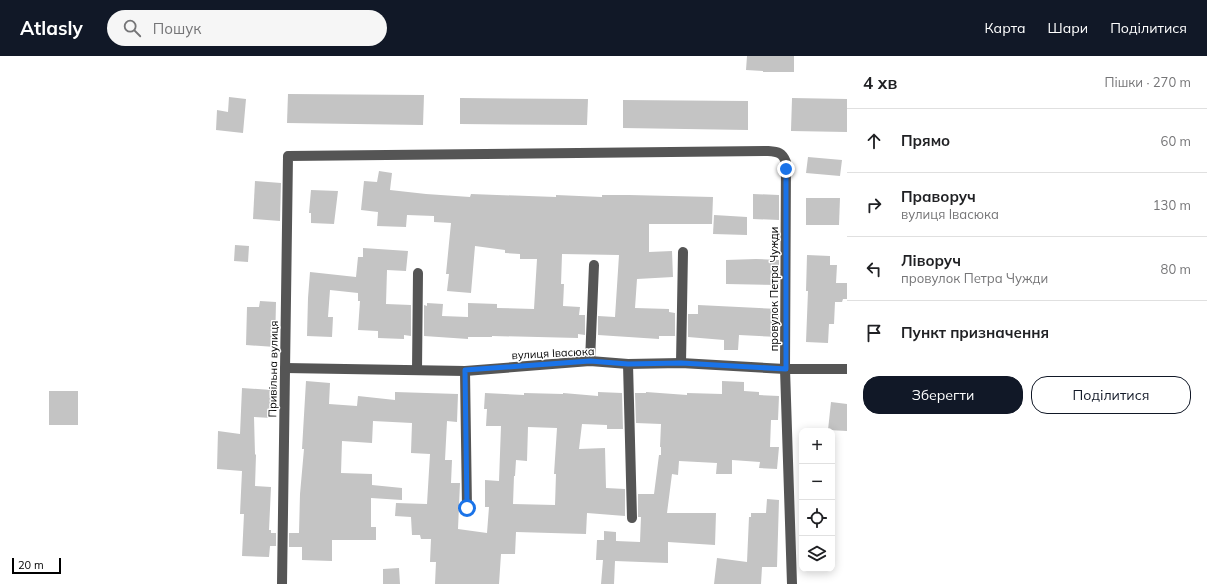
<!DOCTYPE html>
<html lang="uk">
<head>
<meta charset="utf-8">
<style>
  body { margin:0; font-family:Mulish,sans-serif; background:#f6f6f6; color:#202124 }
  .controls { position:absolute; right:12px; bottom:12px; display:grid; overflow:hidden; border-radius:8px; box-shadow:0 2px 10px #0003 }
  .controls button { width:36px; height:36px; display:grid; place-items:center; padding:0; border:0; border-bottom:1px solid #e0e0e0; background:#fff; color:#202124; font:20px sans-serif }
  .scale { position:absolute; left:12px; bottom:10px; width:49px; box-sizing:border-box; padding-left:4px; border:2px solid #000; border-top:0; font-size:11px; line-height:14px; white-space:nowrap; color:#000; -webkit-text-stroke:3px #fff; paint-order:stroke }
  .stop { position:absolute; width:12px; height:12px; margin:-9px; border:3px solid #1a73e8; border-radius:50%; background:#fff }
  .stop.end { background:#1a73e8; border-color:#fff; box-shadow:0 1px 4px #0008 }
  .list { margin:0; padding:0; list-style:none }
  h2 { display:flex; justify-content:space-between; align-items:center; height:52px; margin:0; padding:0 16px; font-size:17px }
  h2 small { font-size:13px; font-weight:400; color:#757577 }
  .list li { display:grid; grid-template-columns:26px 1fr auto; gap:12px; align-items:center; box-sizing:border-box; height:64px; padding:0 16px; border-top:1px solid #e0e0e0 }
  .list b { display:block; font-size:15px; white-space:nowrap }
  .list p { margin:0; font-size:13px; white-space:nowrap; color:#757577 }
  .list em { font-size:13px; font-style:normal; color:#757577 }
  .actions { display:flex; gap:8px; padding:12px 16px }
  .actions a { flex:1; padding:9px 0; border:1px solid #111827; border-radius:16px; text-align:center; font-size:14px; color:#111827 }
  .actions .main { background:#111827; color:#fff }
  .icon { flex:none; width:22px; height:22px; fill:none; stroke:currentColor; stroke-width:2; stroke-linecap:round; stroke-linejoin:round }
  .map { position:relative; flex:none; width:847px; height:528px; overflow:hidden }
  header { display:flex; align-items:center; gap:24px; box-sizing:border-box; height:56px; padding:0 20px; background:#111827; color:#fff }
  header strong { font-size:19px }
  nav { display:flex; gap:22px; margin-inline-start:auto; font-size:14px }
  .search { width:280px; height:36px; background:#f6f6f6; display:flex; align-items:center; gap:10px; box-sizing:border-box; padding:0 14px; border-radius:22px; color:#757577; font-size:15px }
  main { display:flex }
  aside { flex:1; background:#fff }
  .map>svg:first-child { display:block }
  .building { fill:#c4c4c4; fill-rule:evenodd }
  .lines { fill:none; stroke-linecap:round; stroke-linejoin:round }
  .minor { stroke:#555; stroke-width:10 }
  .route { stroke:#1a73e8; stroke-width:5 }
  .labels { text-anchor:middle; dominant-baseline:central; stroke-width:3; stroke-linejoin:round; paint-order:stroke }
  .street-label { font-size:11px; fill:#000; stroke:#fff }
</style>
</head>
<body>
<header>
<strong>Atlasly</strong>
<div class="search"><svg class="icon" aria-label="search" viewBox="0 0 24 24"><circle cx="10" cy="10" r="6"/><path d="M15 15l6 6"/></svg>Пошук</div>
<nav><a>Карта</a><a>Шари</a><a>Поділитися</a></nav>
</header>
<main>
<div class="map">
<svg width="847" height="528" viewBox="0 0 847 528">
  <rect width="100%" height="100%" fill="#fff"/>
  <g class="building">
    <polygon points="747,0 794,0 794,16 763,16 763,15 746,14"/>
    <polygon points="288,38 424,39 423,69 287,67"/>
    <polygon points="229,41 246,43 243,77 216,74 217,54 228,56"/>
    <polygon points="460,42 588,43 587,69 460,68"/>
    <polygon points="792,42 847,43 847,76 791,75"/>
    <polygon points="623,44 748,45 748,74 623,72"/>
    <polygon points="808,101 842,104 840,120 806,117"/>
    <polygon points="379,115 392,117 390,134 426,138 470,141 471,138 556,141 556,139 602,141 602,139 629,139 713,141 712,168 649,168 649,196 672,195 673,221 637,223 635,252 669,253 669,256 675,257 675,280 659,280 659,283 598,279 598,260 615,261 619,199 562,198 561,228 564,228 563,250 580,251 579,259 585,259 585,279 578,278 578,282 492,280 492,281 468,281 468,283 424,280 424,249 427,250 427,247 443,248 442,260 468,261 468,247 497,248 497,252 534,253 537,203 520,203 520,198 505,197 505,194 475,190 471,237 447,235 449,218 446,218 451,167 434,166 434,160 407,159 406,171 377,170 378,156 361,154 364,125 377,126"/>
    <polygon points="255,125 281,127 280,165 253,163"/>
    <polygon points="311,134 338,135 334,168 311,167 311,157 309,157"/>
    <polygon points="753,138 779,139 779,164 753,163"/>
    <polygon points="806,142 840,142 839,169 806,169"/>
    <polygon points="714,159 747,161 747,179 713,178"/>
    <polygon points="235,189 249,190 248,206 234,205"/>
    <polygon points="363,192 408,195 406,215 387,214 386,248 411,249 411,280 404,279 404,283 378,282 378,275 358,274 360,245 358,245 358,237 330,234 328,261 333,261 332,281 307,280 308,242 310,216 356,221 358,201 363,201"/>
    <polygon points="807,199 830,200 830,209 837,209 836,227 847,227 847,243 843,243 842,246 835,246 834,268 829,268 828,287 806,286 808,235 806,235"/>
    <polygon points="756,203 779,204 779,229 726,228 726,204"/>
    <polygon points="260,245 276,246 275,291 246,289 247,251 259,251"/>
    <polygon points="698,249 779,253 779,281 739,279 738,294 724,294 724,284 688,281 688,258 698,258"/>
    <path d="M306,325L330,327L329,348L357,350L358,340L395,344V336L458,338L457,366L447,365L445,404H452L451,427H460L458,473L487,477L489,451H485V424L499,425L501,370H486L487,353H484L485,337L524,339V337L563,338V337L598,340V336L622,337L623,373H607V369L582,368L579,393L605,392L606,432L625,433V460L587,457L586,478L516,476L515,498H501L499,528H435L436,506H430L431,483H421L420,479H412L411,461L395,460L396,447L427,448L430,398L411,397L412,367L373,365L372,387L342,385L341,417L372,418V429L402,432V444L371,442V471H376V484H332V505L302,504V491H289V477H299L300,438L304,393H302ZM528,371L557,372L554,418H556L555,449L513,448L514,420H515L516,404L527,405Z"/>
    <polygon points="722,325 744,326 744,335 759,336 759,339 779,340 778,364 771,364 770,391 779,391 777,413 759,412 760,406 732,404 732,418 716,418 717,407 679,405 678,419 672,418 667,457 716,457 715,489 668,486 668,507 615,505 614,528 601,528 603,504 596,504 597,484 604,484 604,475 616,476 616,485 640,486 641,461 638,461 638,438 654,438 659,399 661,399 661,391 660,391 661,368 636,367 635,337 646,337 646,336 687,339 687,337 722,338"/>
    <polygon points="242,332 272,334 271,362 254,361 255,398 256,399 255,430 271,431 269,474 271,474 271,477 276,477 276,490 270,490 269,501 242,500 244,458 240,458 242,415 217,413 218,375 240,378"/>
    <rect x="49" y="335" width="29" height="34"/>
    <polygon points="831,346 847,348 847,375 828,374"/>
    <polygon points="767,443 779,444 777,511 762,511 761,528 714,528 717,502 747,506 749,461 751,461 751,457 766,457"/>
    <polygon points="399,512 400,528 383,528 383,513"/>
  </g>
  <g class="lines">
    <g class="minor">
      <polyline points="590,305 594,209"/>
      <polyline points="681,307 683,196"/>
      <polyline points="628,308 632,462"/>
      <polyline points="285,312 465,315 590,305 628,308 681,307 785,313 847,313"/>
      <polyline points="417,314 418,217"/>
      <polyline points="465,315 467,452"/>
      <path d="M282,528L288,100L767,95C778,96 782,96 786,106L785,313L792,528"/>
    </g>
  </g>
  <g class="lines">
    <polyline class="route" points="467,452 465,314 590,305 628,308 681,307 786,313 786,113"/>
  </g>
  <g class="labels">
    <g class="street-label">
      <text transform="translate(774 233) rotate(-90)">провулок Петра Чужди</text>
      <text transform="translate(553 297) rotate(-3)">вулиця Івасюка</text>
      <text transform="translate(273 313) rotate(-89)">Привільна вулиця</text>
    </g>
  </g>
</svg>
<div class="controls">
<button>+</button>
<button>−</button>
<button><svg class="icon" aria-label="locate" viewBox="0 0 24 24"><circle cx="12" cy="12" r="6"/><path d="M12 2v4M12 18v4M2 12h4M18 12h4"/></svg></button>
<button><svg class="icon" aria-label="layers" viewBox="0 0 24 24"><path d="M12 4l9 5-9 5-9-5zM3 14l9 5 9-5"/></svg></button>
</div>
<div class="scale">20 m</div>
<div class="stop" style="left:467px;top:452px"></div>
<div class="stop end" style="left:786px;top:113px"></div>
</div>
<aside>
<h2>4 хв<small>Пішки · 270 m</small></h2>
<ul class="list">
<li><svg class="icon" aria-label="ahead" viewBox="0 0 24 24"><path d="M12 20V5M6 11l6-6 6 6"/></svg><div><b>Прямо</b></div><em>60 m</em></li>
<li><svg class="icon" aria-label="right" viewBox="0 0 24 24"><path d="M7 20v-9h11M14 6l5 5-5 5"/></svg><div><b>Праворуч</b><p>вулиця Івасюка</p></div><em>130 m</em></li>
<li><svg class="icon" aria-label="left" viewBox="0 0 24 24"><path d="M17 20v-9H6M10 6l-5 5 5 5"/></svg><div><b>Ліворуч</b><p>провулок Петра Чужди</p></div><em>80 m</em></li>
<li><svg class="icon" aria-label="arrive" viewBox="0 0 24 24"><path d="M6 21V4h12l-3 4 3 4H6"/></svg><div><b>Пункт призначення</b></div></li>
</ul>
<div class="actions"><a class="main">Зберегти</a><a>Поділитися</a></div>
</aside>
</main>
</body>
</html>
